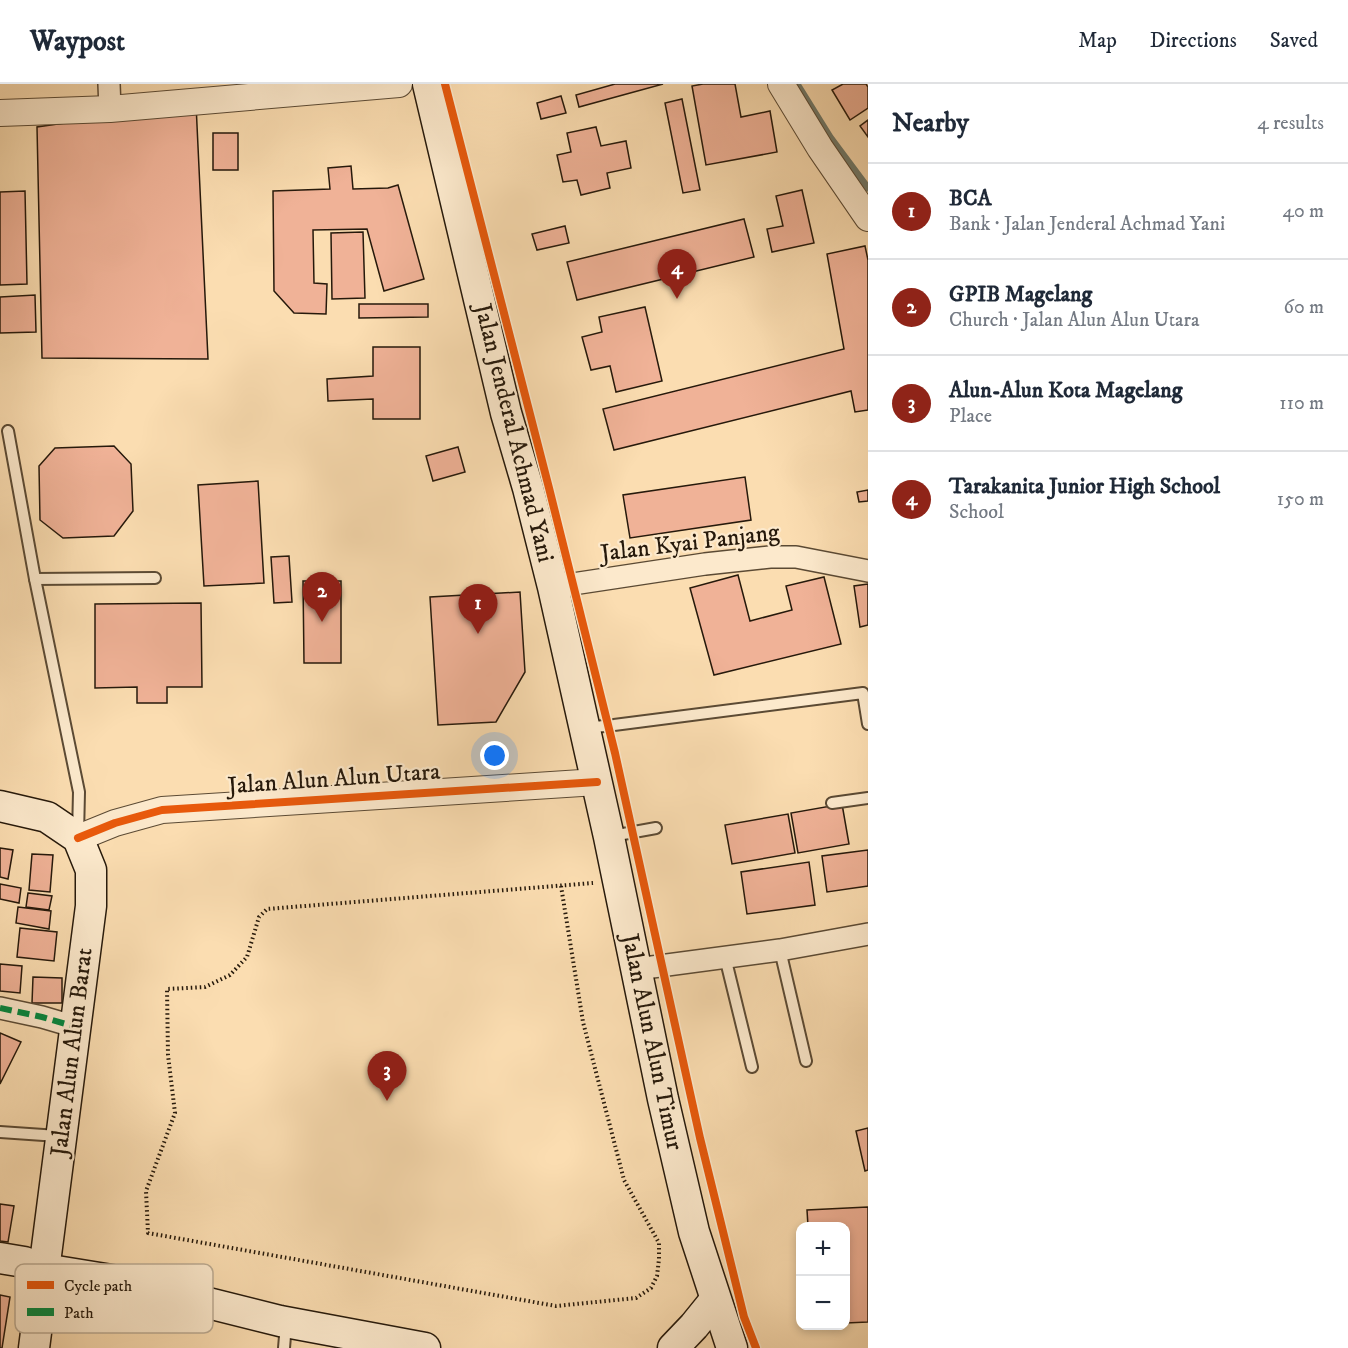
<!DOCTYPE html>
<html lang="en">
<head>
<meta charset="utf-8">
<style>
  body { margin:0; font-family:"IM FELL DW Pica",serif; background:#f2f2f3; color:#1f2937 }
  .controls { position:absolute; right:18px; bottom:18px; display:grid; overflow:hidden; border-radius:12px; box-shadow:0 3px 9px #0003 }
  .controls button { width:54px; height:54px; display:grid; place-items:center; padding:0; border:0; border-bottom:2px solid #e0e1e3; background:#fff; color:#1f2937; font:30px sans-serif }
  .you { position:absolute; left:495px; top:672px; width:21px; height:21px; margin:-15px; border:4px solid #fff; border-radius:50%; background:#1a73e8; box-shadow:0 0 0 9px #1a73e833 }
  .badge { display:grid; place-items:center; width:39px; height:39px; border-radius:50%; background:#8f2418; color:#fff; font-size:20px; font-weight:700 }
  .pin { position:absolute; translate:-50% -50px; filter:drop-shadow(0 2px 3px #0008) }
  .pin::after { content:''; position:absolute; top:32px; width:21px; height:18px; background:inherit; clip-path:polygon(0 0,100% 0,50% 100%) }
  .list { margin:0; padding:0; list-style:none }
  h2 { display:flex; justify-content:space-between; align-items:center; height:78px; margin:0; padding:0 24px; font-size:26px }
  h2 small { font-size:20px; font-weight:400; color:#747a83 }
  .list li { display:grid; grid-template-columns:39px 1fr auto; gap:18px; align-items:center; box-sizing:border-box; height:96px; padding:0 24px; border-top:2px solid #e0e1e3 }
  .list b { display:block; font-size:22px; white-space:nowrap }
  .list p { margin:0; font-size:20px; white-space:nowrap; color:#747a83 }
  .list em { font-size:20px; font-style:normal; color:#747a83 }
  .map { position:relative; flex:none; width:868px; height:1264px; overflow:hidden }
  header { display:flex; align-items:center; gap:36px; box-sizing:border-box; height:84px; padding:0 30px; background:#fff; border-bottom:2px solid #e0e1e3 }
  header strong { font-size:28px }
  nav { display:flex; gap:33px; margin-inline-start:auto; font-size:21px }
  main { display:flex }
  aside { flex:1; background:#fff }
  .map>svg:first-child { display:block }
  .lines { fill:none; stroke-linecap:round; stroke-linejoin:round }
  .stream { stroke:#6f7a6c; stroke-width:7 }
  .building { fill:#f0b297; stroke:#26190b; stroke-width:1.5 }
  .service-casing { stroke:#5b4a34; stroke-width:14 }
  .minor-casing { stroke:#5b4a34; stroke-width:24 }
  .tertiary-casing { stroke:#5b4a34; stroke-width:28 }
  .secondary-casing { stroke:#26190b; stroke-width:33 }
  .path { stroke:#26190b; stroke-width:4; stroke-dasharray:1.5 3; stroke-linecap:butt }
  .service { stroke:#fce9cc; stroke-width:10 }
  .minor { stroke:#fce9cc; stroke-width:21 }
  .tertiary { stroke:#fce9cc; stroke-width:26 }
  .secondary { stroke:#fce9cc; stroke-width:30 }
  .quiet { stroke:#00873e; stroke-width:6; stroke-dasharray:12 6; stroke-linecap:butt }
  .cycleway-casing { stroke:#fce9cc; stroke-width:11 }
  .cycleway { stroke:#e8590c; stroke-width:8 }
  .labels { text-anchor:middle; dominant-baseline:central; stroke-width:4.5; stroke-linejoin:round; paint-order:stroke }
  .street-label { font-size:24px; fill:#26190b; stroke:#fce9cc }
  .key { fill:#fce9cc; stroke:#bcab92; stroke-width:1.5 }
  .key-label { font-size:16px; fill:#26190b }
</style>
</head>
<body>
<header>
<strong>Waypost</strong>
<nav><a>Map</a><a>Directions</a><a>Saved</a></nav>
</header>
<main>
<div class="map">
<svg width="868" height="1264" viewBox="0 0 868 1264">
  <rect width="100%" height="100%" fill="#fbddb1"/>
  <filter id="stains"><feTurbulence type="fractalNoise" baseFrequency=".00333" numOctaves="4"/><feColorMatrix values="0 0 0 0 .2 0 0 0 0 .09 0 0 0 0 .02 0 0 0 .5 -.17"/></filter>
  <radialGradient id="worn" r=".72"><stop offset=".6" stop-color="#630" stop-opacity="0"/><stop offset="1" stop-color="#630" stop-opacity=".3"/></radialGradient>
  <g class="lines">
    <polyline class="stream" points="797,0 830,53 868,104"/>
  </g>
  <g class="building">
    <polygon points="615,0 663,0 579,23 576,11"/>
    <polygon points="703,0 735,0 741,33 770,27 777,68 706,81 692,2"/>
    <polygon points="843,0 866,0 868,3 868,24 850,36 832,6"/>
    <polygon points="561,12 566,29 541,35 537,19"/>
    <polygon points="682,15 700,106 683,109 665,19"/>
    <polygon points="196,20 208,275 42,274 37,43"/>
    <polygon points="868,36 868,53 860,42"/>
    <polygon points="596,43 601,62 626,57 631,84 607,89 610,104 581,111 577,96 563,98 557,71 571,68 567,49"/>
    <rect x="213" y="49" width="25" height="37"/>
    <polygon points="351,82 353,105 388,104 398,101 424,195 384,207 367,145 313,146 314,199 327,200 326,230 294,229 274,207 273,107 330,105 328,84"/>
    <polygon points="802,106 814,159 772,168 767,145 783,142 776,112"/>
    <polygon points="25,107 27,200 0,201 0,108"/>
    <polygon points="744,135 754,173 577,216 567,178"/>
    <polygon points="565,142 569,159 537,166 532,150"/>
    <polygon points="363,148 365,214 332,215 331,149"/>
    <polygon points="865,162 868,176 868,326 855,328 851,307 614,366 603,325 844,265 827,170"/>
    <polygon points="35,211 36,248 0,249 0,213"/>
    <polygon points="359,220 428,220 428,233 359,234"/>
    <polygon points="645,223 662,297 616,308 610,282 591,286 582,253 602,248 599,233"/>
    <polygon points="373,263 420,263 420,335 373,335 373,315 328,317 327,295 373,292"/>
    <polygon points="114,362 131,380 133,427 114,452 63,454 40,436 39,382 55,364"/>
    <polygon points="458,363 465,388 433,397 426,372"/>
    <polygon points="745,393 751,436 630,454 623,411"/>
    <polygon points="258,397 264,499 204,502 198,401"/>
    <polygon points="868,406 868,417 859,418 857,408"/>
    <polygon points="289,472 292,518 274,519 271,473"/>
    <polygon points="738,491 750,537 792,526 786,502 824,493 841,560 714,591 690,504"/>
    <polygon points="303,497 341,497 341,579 304,579"/>
    <polygon points="868,500 868,541 860,543 854,502"/>
    <polygon points="520,508 525,588 496,638 438,641 430,513"/>
    <polygon points="201,519 202,603 167,603 167,619 137,619 137,603 95,604 95,520"/>
    <polygon points="842,720 849,760 798,769 791,729"/>
    <polygon points="788,730 795,769 732,780 725,741"/>
    <polygon points="0,764 13,766 8,795 0,793"/>
    <polygon points="868,766 868,802 827,808 822,772"/>
    <polygon points="32,770 53,771 50,808 29,806"/>
    <polygon points="809,778 815,821 747,830 741,788"/>
    <polygon points="0,800 21,804 19,819 0,815"/>
    <polygon points="28,809 52,812 49,826 26,823"/>
    <polygon points="18,823 51,827 49,845 16,839"/>
    <polygon points="20,844 57,848 54,877 17,873"/>
    <polygon points="0,880 22,882 20,909 0,907"/>
    <polygon points="33,893 62,894 62,919 32,919"/>
    <polygon points="0,949 21,958 0,1000"/>
    <polygon points="868,1044 868,1086 865,1087 856,1047"/>
    <polygon points="0,1120 14,1122 8,1158 0,1157"/>
    <polygon points="868,1123 868,1238 846,1239 846,1142 808,1142 807,1126"/>
    <polygon points="0,1211 10,1213 2,1264 0,1264"/>
  </g>
  <g class="lines">
    <g class="service-casing">
      <g id="service">
        <polyline points="8,347 35,495 79,708 78,751"/>
        <polyline points="35,495 155,494"/>
        <polyline points="585,644 614,641 863,609 868,640"/>
        <polyline points="832,719 868,714"/>
        <polyline points="612,752 656,744"/>
        <polyline points="780,866 806,977"/>
        <polyline points="725,873 752,983"/>
        <polyline points="0,1048 58,1052"/>
        <polyline points="284,1264 286,1240"/>
      </g>
    </g>
    <g class="minor-casing">
      <g id="minor">
        <polyline points="109,0 110,25"/>
        <polyline points="553,503 705,480 770,473 796,473 868,487"/>
        <polyline points="637,885 780,866 868,850"/>
        <polyline points="0,924 42,933 76,943"/>
      </g>
    </g>
    <g class="tertiary-casing">
      <g id="tertiary">
        <polyline points="781,0 820,64 868,134"/>
        <polyline points="0,29 110,25 399,0"/>
        <polyline points="78,754 115,739 162,726 597,698"/>
      </g>
    </g>
    <g class="secondary-casing">
      <g id="secondary">
        <polyline points="428,0 506,329 528,404 553,503 609,753 663,1015 694,1148 732,1264"/>
        <polyline points="0,722 47,733 78,754 91,786 91,822 34,1264"/>
        <polyline points="0,1174 24,1178 44,1185 124,1198 280,1237 425,1264"/>
        <polyline points="673,1264 694,1242 715,1216"/>
      </g>
    </g>
    <polyline class="path" points="561,802 583,938 624,1096 659,1159 659,1175 657,1192 651,1204 636,1214 556,1222 148,1149 146,1107 175,1029 168,971 167,905 205,903 230,891 247,873 259,833 267,825 593,799"/>
    <use href="#service" class="service"/>
    <use href="#minor" class="minor"/>
    <use href="#tertiary" class="tertiary"/>
    <use href="#secondary" class="secondary"/>
    <polyline class="quiet" points="0,924 42,933 76,943"/>
    <g class="cycleway-casing">
      <g id="cycleway">
        <polyline points="445,0 549,404 615,669 700,1054 744,1233 756,1264"/>
        <polyline points="78,754 115,739 162,726 597,698"/>
      </g>
    </g>
    <use href="#cycleway" class="cycleway"/>
  </g>
  <g class="labels">
    <g class="street-label">
      <text transform="translate(514 349) rotate(76)">Jalan Jenderal Achmad Yani</text>
      <text transform="translate(690 459) rotate(-7)">Jalan Kyai Panjang</text>
      <text transform="translate(334 695) rotate(-4)">Jalan Alun Alun Utara</text>
      <text transform="translate(652 958) rotate(78)">Jalan Alun Alun Timur</text>
      <text transform="translate(72 968) rotate(-83)">Jalan Alun Alun Barat</text>
    </g>
  </g>
  <rect x="15" y="1180" width="198" height="69" rx="9" class="key"/>
  <rect x="27" y="1197" width="27" height="8" fill="#e8590c"/>
  <rect x="27" y="1224" width="27" height="8" fill="#00873e"/>
  <g class="key-label">
    <text x="64" y="1207">Cycle path</text>
    <text x="64" y="1234">Path</text>
  </g>
  <rect width="100%" height="100%" filter="url(#stains)"/>
  <rect width="100%" height="100%" fill="url(#worn)"/>
</svg>
<div class="controls">
<button>+</button>
<button>−</button>
</div>
<div class="you"></div>
<div class="pin badge" style="left:478px;top:550px">1</div>
<div class="pin badge" style="left:322px;top:538px">2</div>
<div class="pin badge" style="left:387px;top:1017px">3</div>
<div class="pin badge" style="left:677px;top:215px">4</div>
</div>
<aside>
<h2>Nearby<small>4 results</small></h2>
<ul class="list">
<li><span class="badge">1</span><div><b>BCA</b><p>Bank · Jalan Jenderal Achmad Yani</p></div><em>40 m</em></li>
<li><span class="badge">2</span><div><b>GPIB Magelang</b><p>Church · Jalan Alun Alun Utara</p></div><em>60 m</em></li>
<li><span class="badge">3</span><div><b>Alun-Alun Kota Magelang</b><p>Place</p></div><em>110 m</em></li>
<li><span class="badge">4</span><div><b>Tarakanita Junior High School</b><p>School</p></div><em>150 m</em></li>
</ul>
</aside>
</main>
</body>
</html>
